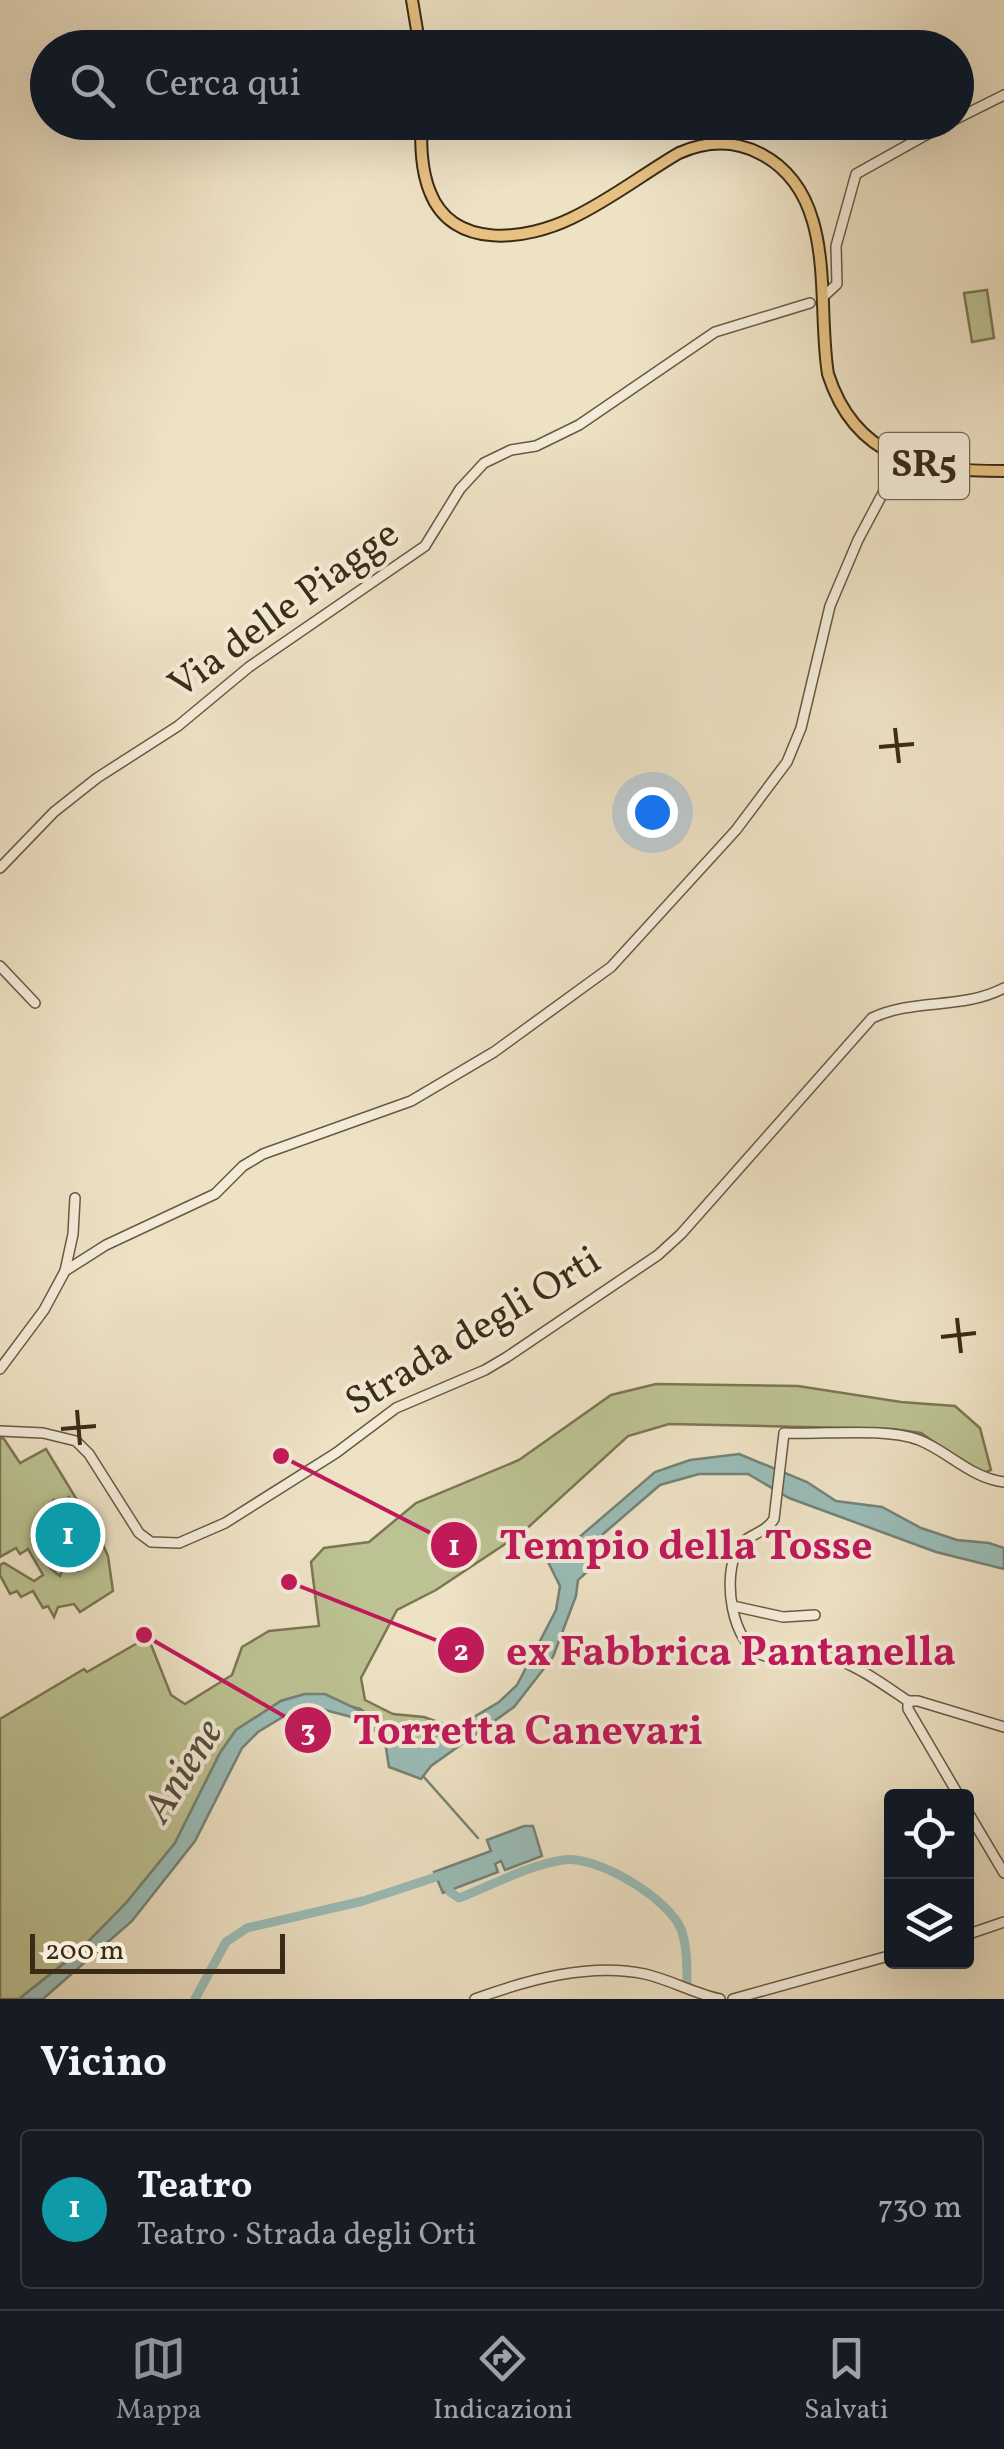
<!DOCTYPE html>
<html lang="it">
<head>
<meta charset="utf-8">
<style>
  body { margin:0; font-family:Vollkorn,serif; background:#20242c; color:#f1f3f6 }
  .controls { position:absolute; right:30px; bottom:30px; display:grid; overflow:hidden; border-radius:10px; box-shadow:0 10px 40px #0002 }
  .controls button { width:90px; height:90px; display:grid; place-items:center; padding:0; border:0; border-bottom:2px solid #363941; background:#171b24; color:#f1f3f6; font:50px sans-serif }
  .scale { position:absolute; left:30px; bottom:25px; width:255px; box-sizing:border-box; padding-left:10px; border:5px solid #3b2b16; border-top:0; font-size:28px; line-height:35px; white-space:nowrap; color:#3b2b16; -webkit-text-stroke:8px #f4ecd9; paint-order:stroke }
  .you { position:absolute; left:652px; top:812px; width:35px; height:35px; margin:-25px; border:8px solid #fff; border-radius:50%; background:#1a73e8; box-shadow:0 0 0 15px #1a73e833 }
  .badge { display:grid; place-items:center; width:65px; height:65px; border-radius:50%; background:#8c9099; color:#fff; font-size:32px; font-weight:700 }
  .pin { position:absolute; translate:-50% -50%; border:5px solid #fff; box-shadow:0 2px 10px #0006 }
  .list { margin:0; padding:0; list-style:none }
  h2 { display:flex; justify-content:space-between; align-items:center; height:130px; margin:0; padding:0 40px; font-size:42px }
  h2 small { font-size:32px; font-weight:400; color:#9ea1a6 }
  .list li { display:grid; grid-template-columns:65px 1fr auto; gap:30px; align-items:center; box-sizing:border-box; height:160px; margin:0 20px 20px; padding:0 20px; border:2px solid #363941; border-radius:10px }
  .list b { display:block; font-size:38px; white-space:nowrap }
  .list p { margin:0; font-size:32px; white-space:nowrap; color:#9ea1a6 }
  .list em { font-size:32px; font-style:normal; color:#9ea1a6 }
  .icon { flex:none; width:55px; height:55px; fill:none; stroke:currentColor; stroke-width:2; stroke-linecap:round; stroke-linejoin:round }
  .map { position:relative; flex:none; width:1004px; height:1999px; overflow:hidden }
  .search { position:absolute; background:#171b24; box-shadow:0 10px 40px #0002; left:30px; right:30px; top:30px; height:110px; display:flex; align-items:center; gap:25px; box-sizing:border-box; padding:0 35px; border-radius:55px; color:#9ea1a6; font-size:38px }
  .sheet { height:310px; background:#171b24 }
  nav { display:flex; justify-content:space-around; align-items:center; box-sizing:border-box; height:140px; border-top:2px solid #363941; background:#171b24; font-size:28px; color:#9ea1a6 }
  nav a { display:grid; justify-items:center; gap:5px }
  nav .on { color:#8c9099 }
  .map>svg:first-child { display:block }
  .green { fill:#bcc292; stroke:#7c7654; stroke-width:2.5 }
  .water { fill:#9abdb8; stroke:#748377; stroke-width:2.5 }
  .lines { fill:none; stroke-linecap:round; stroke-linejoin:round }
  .stream { stroke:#748377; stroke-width:2.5 }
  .canal { stroke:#9abdb8; stroke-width:9 }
  .minor-casing { stroke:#685942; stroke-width:12 }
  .major-casing { stroke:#3b2b16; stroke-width:14 }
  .minor { stroke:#f4ecd9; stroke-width:9 }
  .major { stroke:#e7c182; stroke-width:10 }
  .ticks { fill:none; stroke:#3b2b16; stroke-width:4 }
  .labels { text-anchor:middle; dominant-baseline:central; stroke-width:8; stroke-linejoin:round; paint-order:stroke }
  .shield { fill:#f4ecd9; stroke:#726550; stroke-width:2.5 }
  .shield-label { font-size:38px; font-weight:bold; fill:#3b2b16 }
  .street-label { font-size:40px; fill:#3b2b16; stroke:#f4ecd9 }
  .water-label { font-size:42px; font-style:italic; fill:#53503e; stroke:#f4ecd9 }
  .leader { fill:none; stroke:#c2185b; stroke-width:4 }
  .callout-dot { fill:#c2185b; stroke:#f4ecd9; stroke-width:4 }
  .mark-label { font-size:30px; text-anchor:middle; font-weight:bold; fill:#fff }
  .callout-label { font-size:42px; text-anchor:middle; font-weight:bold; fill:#c2185b; stroke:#f4ecd9; stroke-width:8; stroke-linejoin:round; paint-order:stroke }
</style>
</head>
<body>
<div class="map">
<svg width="1004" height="1999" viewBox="0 0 1004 1999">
  <rect width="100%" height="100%" fill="#eee2c5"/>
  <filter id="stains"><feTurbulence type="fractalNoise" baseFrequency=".002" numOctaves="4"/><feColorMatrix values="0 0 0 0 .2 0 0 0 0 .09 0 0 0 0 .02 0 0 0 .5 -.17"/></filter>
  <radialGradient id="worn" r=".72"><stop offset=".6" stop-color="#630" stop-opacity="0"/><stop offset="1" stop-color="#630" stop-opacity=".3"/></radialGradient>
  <g class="green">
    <polygon points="987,290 994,338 972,342 964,293"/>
    <polygon points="656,1384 798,1386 901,1402 955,1406 980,1428 991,1470 981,1474 921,1433 893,1429 669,1424 628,1436 523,1532 436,1590 397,1610 361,1678 365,1700 393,1714 424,1717 452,1727 452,1730 411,1743 360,1709 305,1694 281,1701 236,1730 220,1753 175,1843 126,1903 77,1953 19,1999 0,1999 0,1719 84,1669 87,1672 148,1637 171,1695 185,1704 232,1675 242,1647 269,1631 319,1626 311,1562 324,1548 369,1542 416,1503 519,1460 611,1395"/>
    <path d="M0,1437L4,1439L20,1463L46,1449L88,1518L84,1520L69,1497L57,1504L54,1500C33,1524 32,1557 60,1576L63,1567L78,1571L80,1557L96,1547L93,1541L100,1538L108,1556L113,1591L80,1612L74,1604L58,1607L54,1617L48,1606L43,1608L33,1591L21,1597L17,1591L10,1594L0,1575V1565L4,1563L34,1581L43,1575L28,1549L20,1554L16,1548L0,1557Z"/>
  </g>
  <g class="water">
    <polygon points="739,1454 807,1482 836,1501 882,1507 921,1528 957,1540 989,1543 1004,1548 1004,1569 936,1552 789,1498 748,1474 699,1474 660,1485 603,1534 589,1570 578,1580 576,1596 553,1657 514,1707 431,1766 421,1779 389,1767 386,1748 377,1733 359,1719 314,1707 296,1709 258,1732 242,1748 195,1841 132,1921 43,1999 19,1999 77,1953 126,1903 175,1843 220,1753 236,1730 281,1701 305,1694 325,1694 376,1718 411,1743 452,1730 499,1702 517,1685 556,1610 560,1586 542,1550 559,1540 576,1540 655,1472 690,1460"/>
    <polygon points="524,1826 533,1826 542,1856 505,1870 501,1861 495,1864 498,1872 443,1893 434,1872 491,1851 487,1840"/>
  </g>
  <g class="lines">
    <polyline class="stream" points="423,1776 478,1838"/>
    <g class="canal">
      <path d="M447,1879L450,1892L459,1898C492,1885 529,1865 563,1860C597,1855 668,1898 681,1929C687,1946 687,1965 687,1983"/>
      <polyline points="195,1999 226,1942 247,1928 363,1901 445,1874"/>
    </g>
    <g class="minor-casing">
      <g id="minor">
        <polyline points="956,119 1004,95"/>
        <polyline points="823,297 837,284 836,246 856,174 949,122"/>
        <polyline points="0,868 54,812 97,778 178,726 249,667 425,546 460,489 484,463 511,450 536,446 579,425 715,332 810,303"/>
        <polyline points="0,966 35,1003"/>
        <polyline points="65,1271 73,1234 75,1198"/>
        <polyline points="0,1369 44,1310 65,1271 106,1245 215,1194 243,1166 263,1154 411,1101 494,1052 611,967 736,830 787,762 801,728 830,606 858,540 901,459"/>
        <path d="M0,1431L43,1433L76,1441L89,1454L139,1533L151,1542L179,1543L225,1523L336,1453L396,1408L485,1370L507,1357L658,1255L681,1234L872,1018C914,998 962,1010 1004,988"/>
        <polyline points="733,1606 783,1617 815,1615"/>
        <path d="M908,1701C884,1685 861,1668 834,1658C811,1650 788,1662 765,1656C731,1647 721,1574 739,1547C747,1534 765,1534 774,1519L784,1433C824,1435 883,1427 919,1440C949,1452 971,1478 1004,1482"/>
        <polyline points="908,1701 908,1709 959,1796"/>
        <polyline points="908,1701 918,1701 1004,1727"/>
        <polyline points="966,1809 1004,1873"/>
        <polyline points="966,1935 1004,1922"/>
        <path d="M475,1999C527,1980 590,1962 645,1974C671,1980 695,1994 720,1999"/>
        <polyline points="733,1999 892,1955"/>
      </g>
    </g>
    <g class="major-casing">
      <g id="major">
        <polyline points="412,0 420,48"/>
        <path d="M421,122C421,146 421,170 430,192C453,251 527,240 572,218C610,200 643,174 679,153C706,141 735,140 761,154C839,195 816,302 828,374C856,461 923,471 1004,471"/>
      </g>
    </g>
    <use href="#minor" class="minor"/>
    <use href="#major" class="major"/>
  </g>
  <path class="ticks" d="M895,728L899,763M879,747L914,744M957,1318L961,1353M941,1337L976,1333M77,1410L80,1445M61,1429L96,1426"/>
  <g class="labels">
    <rect class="shield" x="879" y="433" width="90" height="66" rx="8"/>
    <g class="shield-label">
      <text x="924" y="466">SR5</text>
    </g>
    <g class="street-label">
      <text transform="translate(285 611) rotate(-36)">Via delle Piagge</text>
      <text transform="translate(474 1333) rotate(-31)">Strada degli Orti</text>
    </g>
    <g class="water-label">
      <text transform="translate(185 1772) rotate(-58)">Aniene</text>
    </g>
  </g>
  <path class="leader" d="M281 1456L454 1545M289 1582L461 1650M144 1635L308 1730"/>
  <g class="callout-dot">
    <circle cx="281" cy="1456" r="10"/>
    <circle cx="289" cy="1582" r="10"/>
    <circle cx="144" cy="1635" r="10"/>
    <circle cx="454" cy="1545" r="25"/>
    <circle cx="461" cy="1650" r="25"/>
    <circle cx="308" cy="1730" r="25"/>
  </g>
  <g class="mark-label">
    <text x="454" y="1555">1</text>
    <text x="461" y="1660">2</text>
    <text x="308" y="1740">3</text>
  </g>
  <g class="callout-label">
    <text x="686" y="1559">Tempio della Tosse</text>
    <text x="731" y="1665">ex Fabbrica Pantanella</text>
    <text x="528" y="1744">Torretta Canevari</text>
  </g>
  <rect width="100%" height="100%" filter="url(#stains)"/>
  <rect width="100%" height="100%" fill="url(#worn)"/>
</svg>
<div class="controls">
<button><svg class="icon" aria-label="locate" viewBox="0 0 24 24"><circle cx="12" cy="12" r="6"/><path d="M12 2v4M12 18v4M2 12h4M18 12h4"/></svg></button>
<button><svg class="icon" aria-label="layers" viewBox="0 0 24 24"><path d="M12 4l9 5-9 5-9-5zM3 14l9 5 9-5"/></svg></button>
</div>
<div class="scale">200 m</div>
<div class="you"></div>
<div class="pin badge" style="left:68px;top:1535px;background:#0f9aa8">1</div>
<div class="search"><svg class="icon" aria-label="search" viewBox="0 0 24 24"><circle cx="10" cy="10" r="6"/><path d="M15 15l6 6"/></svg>Cerca qui</div>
</div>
<section class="sheet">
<h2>Vicino<small></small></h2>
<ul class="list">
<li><span class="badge" style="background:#0f9aa8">1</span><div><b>Teatro</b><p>Teatro · Strada degli Orti</p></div><em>730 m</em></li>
</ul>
</section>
<nav>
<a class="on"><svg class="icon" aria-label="map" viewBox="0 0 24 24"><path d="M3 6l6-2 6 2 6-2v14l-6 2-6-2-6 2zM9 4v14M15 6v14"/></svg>Mappa</a>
<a><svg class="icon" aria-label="directions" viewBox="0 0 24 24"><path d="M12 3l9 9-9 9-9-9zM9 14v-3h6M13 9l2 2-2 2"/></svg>Indicazioni</a>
<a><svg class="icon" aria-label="saved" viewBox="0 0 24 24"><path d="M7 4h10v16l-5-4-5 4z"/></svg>Salvati</a>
</nav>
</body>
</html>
